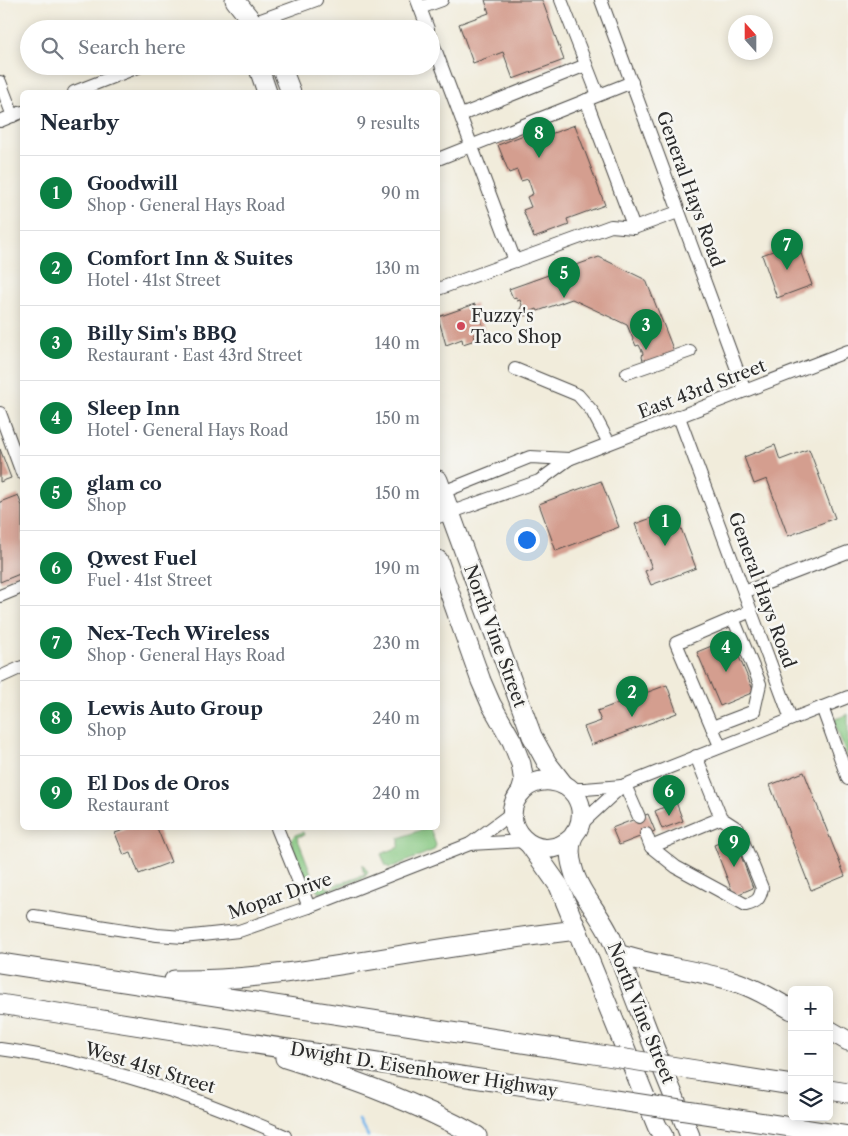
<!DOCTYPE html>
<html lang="en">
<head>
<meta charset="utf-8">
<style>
  body { margin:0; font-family:"Libre Caslon Text",serif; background:#f6f6f7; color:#1f2937 }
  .controls { position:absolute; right:15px; bottom:15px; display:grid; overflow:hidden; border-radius:8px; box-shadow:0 2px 12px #0003 }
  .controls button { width:45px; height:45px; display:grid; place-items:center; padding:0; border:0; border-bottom:1px solid #e0e1e3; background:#fff; color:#1f2937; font:25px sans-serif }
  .compass { position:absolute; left:728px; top:15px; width:45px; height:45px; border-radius:50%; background:#fff; box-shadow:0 2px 12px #0003; rotate:339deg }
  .you { position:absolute; left:526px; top:539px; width:18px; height:18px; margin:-12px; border:4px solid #fff; border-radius:50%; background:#1a73e8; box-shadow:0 0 0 8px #1a73e833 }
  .badge { display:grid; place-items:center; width:32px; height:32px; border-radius:50%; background:#0b8043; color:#fff; font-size:16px; font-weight:700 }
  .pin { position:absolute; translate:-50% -41px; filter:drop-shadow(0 1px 2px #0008) }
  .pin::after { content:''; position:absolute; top:26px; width:18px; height:15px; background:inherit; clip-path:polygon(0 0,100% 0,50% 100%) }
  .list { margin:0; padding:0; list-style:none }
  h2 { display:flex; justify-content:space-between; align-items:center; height:65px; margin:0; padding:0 20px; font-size:21px }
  h2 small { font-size:16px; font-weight:400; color:#747a83 }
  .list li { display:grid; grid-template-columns:32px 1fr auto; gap:15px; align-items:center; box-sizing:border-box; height:75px; padding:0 20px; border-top:1px solid #e0e1e3 }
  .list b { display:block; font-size:19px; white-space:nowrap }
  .list p { margin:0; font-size:16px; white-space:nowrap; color:#747a83 }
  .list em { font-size:16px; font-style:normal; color:#747a83 }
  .icon { flex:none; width:28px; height:28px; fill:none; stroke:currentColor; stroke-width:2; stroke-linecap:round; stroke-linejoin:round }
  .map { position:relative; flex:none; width:848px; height:1136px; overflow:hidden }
  .search { position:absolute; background:#fff; box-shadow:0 2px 12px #0003; left:20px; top:20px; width:420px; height:55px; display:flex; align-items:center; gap:12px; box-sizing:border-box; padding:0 18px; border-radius:28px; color:#747a83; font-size:19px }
  .panel { position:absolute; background:#fff; box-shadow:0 2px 12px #0003; left:20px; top:90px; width:420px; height:740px; border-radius:8px }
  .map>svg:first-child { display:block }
  .green { fill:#85c780; stroke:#587956 }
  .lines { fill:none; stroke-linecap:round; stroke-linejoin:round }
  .stream { stroke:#77b5ea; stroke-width:3 }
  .building { fill:#d49e8f }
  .minor-casing { stroke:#494845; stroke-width:14 }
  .highway-casing { stroke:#494845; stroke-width:21 }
  .minor { stroke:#fff; stroke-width:12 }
  .highway { stroke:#fff; stroke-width:19 }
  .highway-bridge-casing { stroke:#494845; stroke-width:21; stroke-linecap:butt }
  .highway-bridge { stroke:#fff; stroke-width:19 }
  .poi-dot { fill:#d1495b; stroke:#f6f6f2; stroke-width:2 }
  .labels { text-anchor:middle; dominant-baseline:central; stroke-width:5; stroke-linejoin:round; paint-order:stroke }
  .street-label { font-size:18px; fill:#2b2b2b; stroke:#f6f6f2 }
  .poi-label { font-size:18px; fill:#2b2b2b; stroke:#f6f6f2; text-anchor:start }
</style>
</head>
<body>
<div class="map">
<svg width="848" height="1136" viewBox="0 0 848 1136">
  <rect width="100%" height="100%" fill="#f6f6f2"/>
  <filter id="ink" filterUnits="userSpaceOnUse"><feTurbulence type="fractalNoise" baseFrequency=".02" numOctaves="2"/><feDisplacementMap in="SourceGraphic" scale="10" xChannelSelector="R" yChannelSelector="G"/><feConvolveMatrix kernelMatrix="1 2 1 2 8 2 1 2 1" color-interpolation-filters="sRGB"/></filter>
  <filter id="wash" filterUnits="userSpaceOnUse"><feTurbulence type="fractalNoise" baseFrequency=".0096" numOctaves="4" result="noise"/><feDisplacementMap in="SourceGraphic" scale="20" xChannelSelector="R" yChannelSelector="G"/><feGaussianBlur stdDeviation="1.12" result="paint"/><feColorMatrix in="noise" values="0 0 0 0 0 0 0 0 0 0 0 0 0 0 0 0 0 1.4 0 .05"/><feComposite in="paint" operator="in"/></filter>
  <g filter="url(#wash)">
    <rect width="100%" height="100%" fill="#f1ecdb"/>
    <g class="green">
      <polygon points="848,714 848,759 834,722 836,719"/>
      <polygon points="426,828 430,828 436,845 434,850 390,868 386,866 381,854 399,847 399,838"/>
      <path d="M303,832L304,835L297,837L315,883L324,881L327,888H331L332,890L328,892L318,893V890C311,888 303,883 304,875L292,848V841L290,840L295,835Z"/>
      <polygon points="363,864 368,872 365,877 334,889 333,887 335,885 365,874 362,866"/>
    </g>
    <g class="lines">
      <polyline class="stream" points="360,1121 368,1136"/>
    </g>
    <g id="blocks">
      <g class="building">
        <polygon points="485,0 542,0 564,60 513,79 503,52 473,63 459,24 489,13"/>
        <polygon points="575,125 605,205 567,219 569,225 534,238 523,210 531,207 527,197 533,194 528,179 521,181 517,170 509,173 498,145 534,131 537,139"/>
        <polygon points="797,242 812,285 777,298 762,255"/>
        <polygon points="599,257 646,280 675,354 644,363 642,357 643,353 639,345 636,346 627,325 572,299 538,311 537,309 530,312 529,315 525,316 522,315 519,311 522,305 520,300 517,301 516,297 513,298 509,289"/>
        <polygon points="475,304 485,331 473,335 475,340 463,344 462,339 446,345 438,317"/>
        <polygon points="775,445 780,460 809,449 835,518 788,536 767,479 754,484 744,457"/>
        <polygon points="0,449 11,478 0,482"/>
        <polygon points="601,481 619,527 556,551 539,504"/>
        <polygon points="18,495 22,506 22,573 0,582 0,502"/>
        <polygon points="674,510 696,568 651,585 645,571 652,568 635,524"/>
        <polygon points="731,638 754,692 720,706 697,652"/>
        <polygon points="667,685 677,713 591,745 584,727 601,721 597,711"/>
        <polygon points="804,772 845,876 811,890 770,785"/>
        <polygon points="676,802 683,821 662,829 655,811"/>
        <polygon points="648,814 655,831 619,845 612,828"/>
        <polygon points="123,828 157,828 171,862 139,874 131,853 124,855 115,833 124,830"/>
        <polygon points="734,837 753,888 734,896 714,845"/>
      </g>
    </g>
  </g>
  <g filter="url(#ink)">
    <use href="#blocks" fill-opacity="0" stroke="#494845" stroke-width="1"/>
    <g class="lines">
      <g class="minor-casing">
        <g id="minor">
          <polyline points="417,0 428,29"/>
          <polyline points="561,0 598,95"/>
          <polyline points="601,0 745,391"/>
          <polyline points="420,8 442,0"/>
          <polyline points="236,29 316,0"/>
          <polyline points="431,38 515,261 611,226 634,228 678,212"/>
          <polyline points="0,82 13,116"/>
          <polyline points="74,92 141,66"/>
          <polyline points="586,100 634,228"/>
          <polyline points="461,115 586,65"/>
          <polyline points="0,121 22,112"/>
          <polyline points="438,159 632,82"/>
          <polyline points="438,289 515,261"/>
          <polyline points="515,369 578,395 592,411 609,443"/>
          <polyline points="627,373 690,351"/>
          <polyline points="0,413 22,473"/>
          <polyline points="679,417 791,719"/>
          <polyline points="438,494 530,457 569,459"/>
          <polyline points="438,517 539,481 569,459 848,351"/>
          <polyline points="744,592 848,552"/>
          <polyline points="0,596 22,587"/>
          <polyline points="0,677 22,667"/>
          <polyline points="822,707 848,779"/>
          <polyline points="712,727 754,711 760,684 733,618"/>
          <polyline points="720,746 676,643 751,611"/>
          <polyline points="625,785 639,817"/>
          <polyline points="569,789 585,789 622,786"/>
          <polyline points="580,825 622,786 848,697"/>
          <polyline points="277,828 309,907"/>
          <path d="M646,834L651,847L676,867L746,905C757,902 760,899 762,888L738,829L721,818L696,756"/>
          <polyline points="470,844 524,841"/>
          <polyline points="651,847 721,818"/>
          <polyline points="34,916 157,935 183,937 239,931 309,907 470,844 513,812"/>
          <path d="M0,1049C99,1062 194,1096 285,1136"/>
        </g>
      </g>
      <g class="highway-casing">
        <g id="highway">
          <polyline points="235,0 258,29"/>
          <polyline points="258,66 267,92"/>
          <polyline points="281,66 291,92"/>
          <polyline points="438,480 532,736 547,763 564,785"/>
          <polyline points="438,560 481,681 491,704 512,741 521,764 524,782 521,792"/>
          <path d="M573,837C537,871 491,822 523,790C538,776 564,778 576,796C582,806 583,818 578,829C576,832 573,835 572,839C569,848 570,859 573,869C579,893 601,915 611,938C623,964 631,990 642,1016C657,1056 674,1096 690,1136"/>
          <polyline points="530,845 559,886 657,1126 663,1136"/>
          <path d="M618,954C655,967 695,969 733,981C753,987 773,999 792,1010"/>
          <polyline points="0,963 588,1053"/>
          <path d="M174,980C242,981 311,970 378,959C444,948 510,938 577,930"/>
          <polyline points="0,1004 608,1099"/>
          <polyline points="829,1030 848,1041"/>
          <path d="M285,1058C352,1079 416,1102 477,1136"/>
          <polyline points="702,1071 792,1085"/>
          <polyline points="829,1090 848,1093"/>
          <polyline points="719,1116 848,1136"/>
        </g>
      </g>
      <use href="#minor" class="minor"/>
      <use href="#highway" class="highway"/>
      <g class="highway-bridge-casing">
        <g id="highway-bridge">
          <polyline points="588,1053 702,1071"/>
          <polyline points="608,1099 719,1116"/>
        </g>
      </g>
      <use href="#highway-bridge" class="highway-bridge"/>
    </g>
  </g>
  <circle class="poi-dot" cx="461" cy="326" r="5"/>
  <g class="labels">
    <g class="street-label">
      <text transform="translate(690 189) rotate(70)">General Hays Road</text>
      <text transform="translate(702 389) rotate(-21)">East 43rd Street</text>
      <text transform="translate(762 590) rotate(70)">General Hays Road</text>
      <text transform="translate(495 636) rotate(70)">North Vine Street</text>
      <text transform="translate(280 896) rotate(-19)">Mopar Drive</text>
      <text transform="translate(641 1013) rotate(68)">North Vine Street</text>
      <text transform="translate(150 1068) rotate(17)">West 41st Street</text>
      <text transform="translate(424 1070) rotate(9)">Dwight D. Eisenhower Highway</text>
    </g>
    <g class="poi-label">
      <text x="471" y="316">Fuzzy's<tspan x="471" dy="21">Taco Shop</tspan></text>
    </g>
  </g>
</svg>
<div class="controls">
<button>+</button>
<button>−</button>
<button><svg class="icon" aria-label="layers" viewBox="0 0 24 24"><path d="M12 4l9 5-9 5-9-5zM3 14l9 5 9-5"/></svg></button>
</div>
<svg class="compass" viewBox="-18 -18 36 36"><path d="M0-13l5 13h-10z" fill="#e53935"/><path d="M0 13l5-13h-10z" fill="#747a83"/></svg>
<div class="you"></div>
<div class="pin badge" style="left:665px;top:546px">1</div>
<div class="pin badge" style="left:632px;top:717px">2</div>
<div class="pin badge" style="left:646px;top:350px">3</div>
<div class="pin badge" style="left:726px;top:672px">4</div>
<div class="pin badge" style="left:564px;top:298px">5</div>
<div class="pin badge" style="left:669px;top:816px">6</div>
<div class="pin badge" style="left:787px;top:270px">7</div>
<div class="pin badge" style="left:539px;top:158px">8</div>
<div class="pin badge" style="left:734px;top:867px">9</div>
<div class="search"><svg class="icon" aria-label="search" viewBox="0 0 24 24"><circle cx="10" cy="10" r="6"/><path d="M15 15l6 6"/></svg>Search here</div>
<section class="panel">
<h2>Nearby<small>9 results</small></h2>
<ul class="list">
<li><span class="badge">1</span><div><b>Goodwill</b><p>Shop · General Hays Road</p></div><em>90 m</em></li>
<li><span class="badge">2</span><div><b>Comfort Inn &amp; Suites</b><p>Hotel · 41st Street</p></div><em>130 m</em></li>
<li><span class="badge">3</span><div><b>Billy Sim's BBQ</b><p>Restaurant · East 43rd Street</p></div><em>140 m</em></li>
<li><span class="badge">4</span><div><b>Sleep Inn</b><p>Hotel · General Hays Road</p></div><em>150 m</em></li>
<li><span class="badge">5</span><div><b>glam co</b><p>Shop</p></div><em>150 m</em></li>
<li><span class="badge">6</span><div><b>Qwest Fuel</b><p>Fuel · 41st Street</p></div><em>190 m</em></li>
<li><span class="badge">7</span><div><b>Nex-Tech Wireless</b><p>Shop · General Hays Road</p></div><em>230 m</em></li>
<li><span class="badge">8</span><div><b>Lewis Auto Group</b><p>Shop</p></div><em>240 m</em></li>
<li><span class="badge">9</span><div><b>El Dos de Oros</b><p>Restaurant</p></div><em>240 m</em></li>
</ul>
</section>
</div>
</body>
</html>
